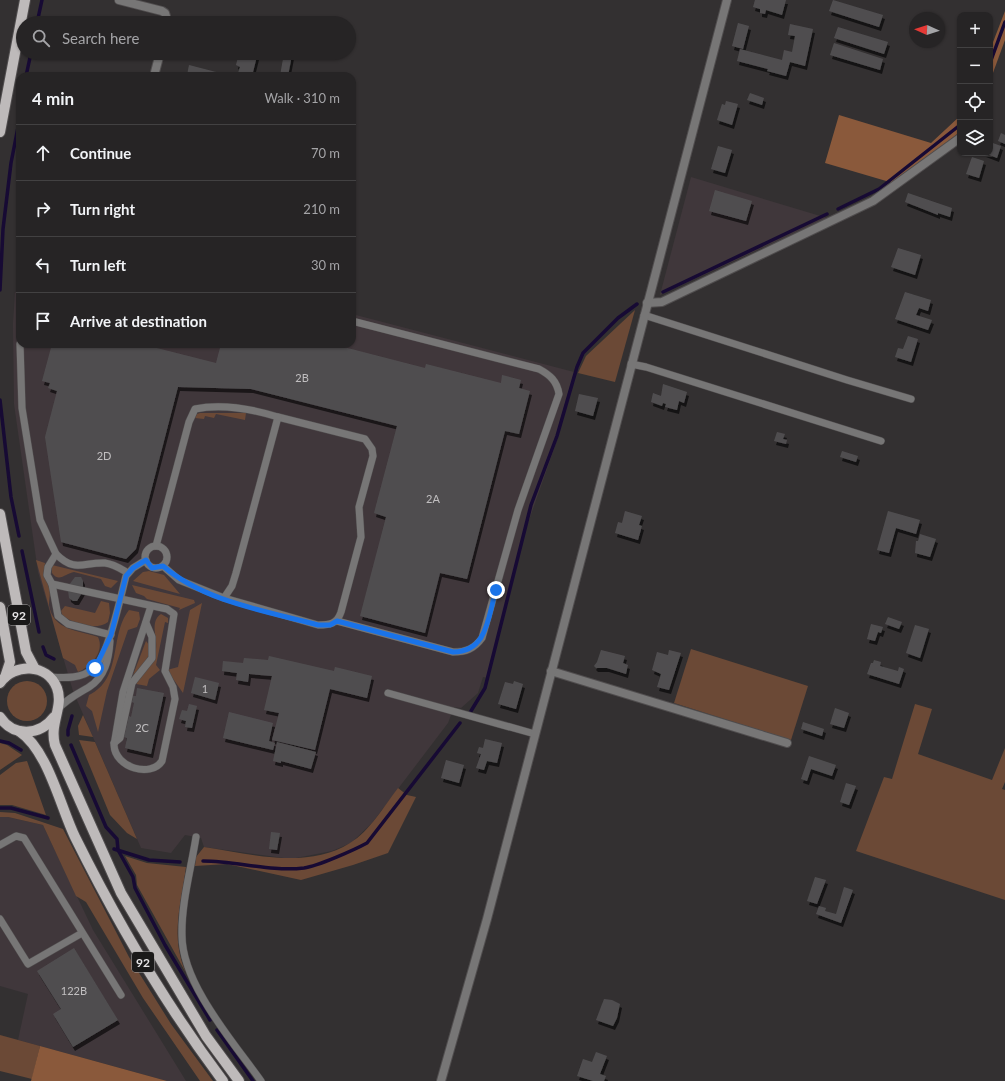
<!DOCTYPE html>
<html lang="en">
<head>
<meta charset="utf-8">
<style>
  body { margin:0; font-family:Lato,sans-serif; background:#323032; color:#f1f3f6 }
  .controls { position:absolute; right:12px; top:12px; display:grid; overflow:hidden; border-radius:8px; box-shadow:0 1px 3px #0004 }
  .controls button { width:36px; height:36px; display:grid; place-items:center; padding:0; border:0; border-bottom:1px solid #424142; background:#262425; color:#f1f3f6; font:20px sans-serif }
  .compass { position:absolute; left:909px; top:12px; width:36px; height:36px; border-radius:50%; background:#262425; box-shadow:0 1px 3px #0004; rotate:273deg }
  .stop { position:absolute; width:12px; height:12px; margin:-9px; border:3px solid #1a73e8; border-radius:50%; background:#fff }
  .stop.end { background:#1a73e8; border-color:#fff; box-shadow:0 1px 4px #0008 }
  .list { margin:0; padding:0; list-style:none }
  h2 { display:flex; justify-content:space-between; align-items:center; height:52px; margin:0; padding:0 16px; font-size:17px }
  h2 small { font-size:13px; font-weight:400; color:#a4a4a7 }
  .list li { display:grid; grid-template-columns:26px 1fr auto; gap:12px; align-items:center; box-sizing:border-box; height:56px; padding:0 16px; border-top:1px solid #424142 }
  .list b { display:block; font-size:15px; white-space:nowrap }
  .list em { font-size:13px; font-style:normal; color:#a4a4a7 }
  .icon { flex:none; width:22px; height:22px; fill:none; stroke:currentColor; stroke-width:2; stroke-linecap:round; stroke-linejoin:round }
  .map { position:relative; flex:none; width:1005px; height:1081px; overflow:hidden }
  .search { position:absolute; background:#262425; box-shadow:0 1px 3px #0004; left:16px; top:16px; width:340px; height:44px; display:flex; align-items:center; gap:10px; box-sizing:border-box; padding:0 14px; border-radius:22px; color:#a4a4a7; font-size:15px }
  .panel { position:absolute; background:#262425; box-shadow:0 1px 3px #0004; left:16px; top:72px; width:340px; height:276px; border-radius:12px }
  .map>svg:first-child { display:block }
  .built { fill:#40373b }
  .green { fill:#6b4936 }
  .forest { fill:#8a593b }
  .lines { fill:none; stroke-linecap:round; stroke-linejoin:round }
  .stream { stroke:#170a34; stroke-width:3.5 }
  .building { fill:#504e50; filter:url(#shadow) }
  .lane-casing { stroke:#504d4e; stroke-width:8 }
  .street-casing { stroke:#504d4e; stroke-width:10 }
  .primary-casing { stroke:#504d4e; stroke-width:12 }
  .lane { stroke:#777676; stroke-width:7 }
  .street { stroke:#777676; stroke-width:8 }
  .primary { stroke:#bebaba; stroke-width:10 }
  .route { stroke:#1a73e8; stroke-width:5 }
  .labels { text-anchor:middle; dominant-baseline:central; stroke-width:4; stroke-linejoin:round; paint-order:stroke }
  .number-label { font-size:11px; fill:#c1bfc0 }
  .shield { fill:#1a1919; stroke:#aaa8a8; stroke-width:1 }
  .shield-label { font-size:12px; font-weight:bold; fill:#e7e5e6 }
</style>
</head>
<body>
<div class="map">
<svg width="1005" height="1081" viewBox="0 0 1005 1081">
  <defs>
    <filter id="shadow"><feDropShadow dx="2" dy="4" stdDeviation="0" flood-color="#0009"/></filter>
  </defs>
  <rect width="100%" height="100%" fill="#333031"/>
  <g class="built">
    <polygon points="691,177 827,218 660,295"/>
    <polygon points="15,292 20,293 20,344 352,344 352,314 574,372 557,431 560,432 522,540 488,678 483,677 478,693 461,708 454,707 448,723 372,823 351,843 332,851 291,859 204,847 201,838 185,835 171,853 141,848 73,691 38,572 14,404 13,324"/>
    <polygon points="0,817 8,817 43,825 93,930 186,1081 167,1081 18,1040 28,994 0,986"/>
  </g>
  <g class="green">
    <polygon points="635,310 615,382 578,373 586,356"/>
    <polygon points="200,413 246,413 245,420 216,414 214,418 205,416 204,419 195,418 197,414"/>
    <path d="M36,560L45,563C43,579 48,577 50,590C50,595 49,600 49,605C53,631 79,630 98,637C105,651 91,667 78,672L75,665L63,658Z"/>
    <path d="M52,565L118,581L111,588L105,586L101,579L74,572C66,573 59,583 52,573Z"/>
    <polygon points="149,571 164,575 180,594 133,581 143,572"/>
    <polygon points="132,585 194,600 195,603 179,610 180,608 147,599 144,596 136,593"/>
    <path d="M101,601L109,603L110,613L108,622C96,631 73,624 62,615L61,611L65,606L95,613Z"/>
    <polygon points="202,603 183,693 167,670 178,667 190,610"/>
    <path d="M129,610L139,612L140,619L137,627L128,630L107,691L98,732L92,711L86,706L89,695C123,679 109,635 129,610Z"/>
    <path d="M161,614L168,618V623L165,622L156,665L160,670L149,679L147,686L136,684C144,668 152,672 156,649C158,638 149,622 161,614Z"/>
    <path d="M146,641C156,652 142,668 133,675Z"/>
    <polygon points="691,649 808,686 791,740 674,703"/>
    <circle cx="27" cy="701" r="20"/>
    <polygon points="915,704 932,709 918,754 992,780 1005,748 1005,782 1002,789 1005,790 1005,900 856,851 884,777 892,779"/>
    <polygon points="83,715 93,737 79,735 78,726"/>
    <polygon points="79,740 95,742 137,839 127,833 110,815"/>
    <polygon points="0,743 7,745 22,755 0,770"/>
    <polygon points="27,761 46,815 12,805 0,805 0,775 16,763"/>
    <path d="M398,788L407,795L416,797L388,853L353,865L301,880L227,864L195,866L196,857L204,847C251,854 307,870 350,843C370,831 384,806 398,788Z"/>
    <polygon points="0,812 15,813 63,829 129,957 171,1024 213,1081 200,1081 143,998 86,902 76,896 43,825 8,817 0,817"/>
    <path d="M125,856L147,863L186,867C181,905 170,936 186,973L137,885L136,875Z"/>
    <polygon points="0,1035 40,1046 32,1079 0,1071"/>
  </g>
  <g class="forest">
    <polygon points="1005,11 1005,40 990,81 990,50"/>
    <polygon points="839,115 931,143 960,116 960,132 893,183 825,163"/>
    <polygon points="40,1046 167,1081 31,1081"/>
  </g>
  <g class="lines">
    <g class="stream">
      <polyline points="37,23 42,0"/>
      <polyline points="990,63 1005,22"/>
      <polyline points="26,76 31,53"/>
      <polyline points="838,209 879,189 960,125"/>
      <polyline points="0,290 3,229 11,163 20,117"/>
      <polyline points="663,292 827,214"/>
      <polyline points="0,400 11,497 19,536"/>
      <polyline points="22,551 39,632"/>
      <polyline points="43,647 46,655 54,659"/>
      <polyline points="471,711 485,688 531,505 557,436 577,367 583,353 618,318 637,304"/>
      <polyline points="68,735 68,730 72,716"/>
      <polyline points="0,741 9,743 21,750"/>
      <polyline points="71,745 106,827 117,839 118,850 133,877 135,888 165,945 210,1020"/>
      <polyline points="0,808 11,808 48,818"/>
      <polyline points="114,849 149,860 180,862"/>
      <path d="M203,861C237,861 270,872 304,868C318,866 354,850 367,843L460,723"/>
      <polyline points="217,1030 253,1081"/>
    </g>
  </g>
  <g class="building">
    <polygon points="755,0 786,0 782,15 766,10 765,14 760,13 760,9 753,7"/>
    <polygon points="833,0 883,15 879,27 829,11"/>
    <polygon points="738,23 749,26 743,49 732,46"/>
    <polygon points="790,24 813,29 805,66 790,62 786,76 767,71 768,69 737,61 740,49 782,60 784,50 792,52 795,36 788,35"/>
    <polygon points="838,27 888,42 884,54 834,38"/>
    <polygon points="834,43 883,59 880,70 830,55"/>
    <polygon points="239,53 257,56 252,76 233,76 234,72 238,73 240,67 236,65"/>
    <polygon points="284,53 292,55 288,76 280,76"/>
    <polygon points="189,65 216,72 214,76 187,75"/>
    <polygon points="750,93 764,98 762,105 747,100"/>
    <polygon points="726,101 738,104 732,125 717,120 722,104 725,105"/>
    <polygon points="1001,133 1005,135 1005,144 998,141"/>
    <polygon points="990,142 1001,146 997,158 984,153 990,153"/>
    <polygon points="718,146 732,150 725,173 711,169"/>
    <polygon points="972,157 984,161 979,178 966,174"/>
    <polygon points="715,190 752,201 746,221 709,211"/>
    <polygon points="908,193 952,208 950,217 938,213 938,215 905,202"/>
    <polygon points="898,248 921,255 915,275 891,267"/>
    <polygon points="905,292 931,300 928,311 919,308 916,315 932,320 928,330 895,319"/>
    <polygon points="908,336 918,339 911,362 895,357 898,348 903,349"/>
    <polygon points="52,344 141,344 216,363 221,344 332,344 425,368 426,364 501,383 502,375 521,380 519,388 530,391 519,434 505,431 467,579 440,573 425,633 360,616 386,517 374,513 397,426 251,389 178,387 136,549 126,559 61,542 45,437 57,391 48,388 50,383 42,381"/>
    <polygon points="663,384 687,392 684,403 679,401 677,410 665,407 666,404 663,403 662,406 651,402 653,393 661,396"/>
    <polygon points="579,394 598,398 593,416 575,411"/>
    <polygon points="777,432 785,434 783,439 787,440 786,444 774,441"/>
    <polygon points="842,451 858,456 856,462 840,457"/>
    <polygon points="625,511 642,516 639,525 642,526 638,540 615,533 618,522 622,523"/>
    <polygon points="888,511 920,520 916,534 896,528 889,553 877,550"/>
    <polygon points="920,534 936,539 930,557 915,553 916,541 918,541"/>
    <polygon points="75,577 81,577 83,581 83,591 77,601 73,601 69,598 68,590 69,585"/>
    <polygon points="888,617 902,622 899,629 885,624"/>
    <polygon points="871,624 883,627 881,633 878,632 875,641 867,639"/>
    <polygon points="915,625 929,629 920,658 906,653"/>
    <polygon points="601,650 625,656 623,663 628,665 626,674 607,668 596,668 594,666 597,662"/>
    <polygon points="669,650 681,653 669,690 657,687 661,674 652,670 657,652 668,655"/>
    <polygon points="269,656 334,671 335,667 372,676 367,698 330,689 315,750 272,740 279,713 264,710 272,676 249,674 248,682 236,680 237,673 222,671 223,661 243,663 244,658 268,660"/>
    <polygon points="874,660 881,662 880,666 898,671 899,667 904,669 899,684 867,674 871,663 873,663"/>
    <polygon points="195,677 219,683 215,700 191,693"/>
    <polygon points="514,681 523,684 516,709 498,704 505,682 513,684"/>
    <polygon points="137,688 164,693 151,754 125,748 127,738 124,737 129,716 131,717 134,703 132,702 133,696 136,696"/>
    <polygon points="189,704 197,706 192,728 185,727 186,721 179,719 182,710 187,711"/>
    <polygon points="835,708 849,713 844,728 830,724"/>
    <polygon points="229,712 273,723 269,741 275,743 273,750 223,738"/>
    <polygon points="803,722 824,729 822,736 801,729"/>
    <polygon points="485,739 502,743 497,763 487,761 484,770 476,768 481,754 477,753 479,747 483,748"/>
    <polygon points="277,742 316,752 311,769 281,761 281,763 273,761"/>
    <polygon points="809,756 836,765 832,776 811,769 807,781 801,779"/>
    <polygon points="446,760 464,765 459,783 441,778"/>
    <polygon points="846,783 856,786 849,805 840,802"/>
    <polygon points="271,832 280,833 277,850 269,849"/>
    <polygon points="815,877 826,880 817,904 807,901"/>
    <polygon points="844,887 853,890 841,923 816,914 819,906 826,908 825,911 836,914"/>
    <polygon points="74,948 118,1020 73,1047 53,1014 61,1009 37,971"/>
    <polygon points="604,999 612,1000 620,1004 617,1018 613,1026 596,1020"/>
    <polygon points="596,1052 607,1056 600,1074 606,1076 604,1081 593,1081 577,1076 583,1059 592,1062"/>
  </g>
  <g class="lines">
    <g class="lane-casing">
      <g id="lane">
        <polyline points="644,315 847,380 911,399"/>
        <polyline points="20,344 22,408 40,520 56,554 48,567 47,575 52,584 58,616 68,624 111,635"/>
        <polyline points="631,364 646,367 881,441"/>
        <path d="M278,417L365,439L372,449L373,456L359,507L361,537L341,612C337,624 330,625 318,625L224,598L232,586L236,573Z"/>
        <circle cx="156" cy="557" r="11"/>
        <path d="M156,546L189,422L195,409C223,403 252,409 278,417"/>
        <path d="M56,554C75,573 83,562 105,563C114,564 121,569 128,573"/>
        <polyline points="163,566 179,580 224,598"/>
        <path d="M52,584L167,609L174,614L165,671L173,687L175,699L162,761C151,778 115,768 114,745L123,692L151,606"/>
        <path d="M337,621L453,652C466,652 474,649 482,638L518,510L559,394C557,381 550,375 539,369L352,321"/>
        <path d="M50,677C65,678 82,679 94,668C108,657 121,595 126,576L133,568L146,560"/>
        <polyline points="388,693 535,734"/>
        <path d="M58,709C67,699 77,694 89,687C105,677 109,659 110,641"/>
        <polyline points="114,743 120,738 132,683 152,658 152,637 146,623"/>
        <path d="M196,837C191,869 181,904 182,936C182,984 234,1043 261,1081"/>
        <polyline points="0,845 16,836 24,838 121,995"/>
        <polyline points="0,919 28,964 82,933"/>
      </g>
    </g>
    <g class="street-casing">
      <g id="street">
        <polyline points="119,0 162,11 165,13 168,23"/>
        <polyline points="154,76 160,53"/>
        <polyline points="647,303 662,302 873,201 960,138"/>
        <polyline points="551,671 787,743"/>
        <polyline points="441,1081 487,919 727,0"/>
      </g>
    </g>
    <g class="primary-casing">
      <g id="primary">
        <polyline points="0,132 25,0"/>
        <polyline points="0,514 26,652 35,669"/>
        <polyline points="0,607 10,662 5,677"/>
        <path d="M0,683C14,663 47,663 57,688C64,707 49,723 55,745L121,893L206,1036L239,1081"/>
        <path d="M0,717C13,737 40,736 54,717"/>
        <path d="M19,731C48,750 60,806 75,837C117,922 166,1005 223,1081"/>
      </g>
    </g>
    <use href="#lane" class="lane"/>
    <use href="#street" class="street"/>
    <use href="#primary" class="primary"/>
  </g>
  <g class="lines">
    <path class="route" d="M95,668L111,635L126,576L133,568L146,560L152,568L163,566C205,602 266,611 318,625H330L337,621L453,652C488,652 488,616 496,590"/>
  </g>
  <g class="labels">
    <g class="number-label">
      <text x="302" y="377">2B</text>
      <text x="104" y="455">2D</text>
      <text x="433" y="498">2A</text>
      <text x="205" y="688">1</text>
      <text x="142" y="727">2C</text>
      <text x="74" y="990">122B</text>
    </g>
    <g class="shield">
      <rect x="8" y="605" width="22" height="20" rx="3"/>
      <rect x="132" y="952" width="22" height="20" rx="3"/>
    </g>
    <g class="shield-label">
      <text x="19" y="615">92</text>
      <text x="143" y="962">92</text>
    </g>
  </g>
</svg>
<div class="controls">
<button>+</button>
<button>−</button>
<button><svg class="icon" aria-label="locate" viewBox="0 0 24 24"><circle cx="12" cy="12" r="6"/><path d="M12 2v4M12 18v4M2 12h4M18 12h4"/></svg></button>
<button><svg class="icon" aria-label="layers" viewBox="0 0 24 24"><path d="M12 4l9 5-9 5-9-5zM3 14l9 5 9-5"/></svg></button>
</div>
<svg class="compass" viewBox="-18 -18 36 36"><path d="M0-13l5 13h-10z" fill="#e53935"/><path d="M0 13l5-13h-10z" fill="#a4a4a7"/></svg>
<div class="stop" style="left:95px;top:668px"></div>
<div class="stop end" style="left:496px;top:590px"></div>
<div class="search"><svg class="icon" aria-label="search" viewBox="0 0 24 24"><circle cx="10" cy="10" r="6"/><path d="M15 15l6 6"/></svg>Search here</div>
<section class="panel">
<h2>4 min<small>Walk · 310 m</small></h2>
<ul class="list">
<li><svg class="icon" aria-label="ahead" viewBox="0 0 24 24"><path d="M12 20V5M6 11l6-6 6 6"/></svg><div><b>Continue</b></div><em>70 m</em></li>
<li><svg class="icon" aria-label="right" viewBox="0 0 24 24"><path d="M7 20v-9h11M14 6l5 5-5 5"/></svg><div><b>Turn right</b></div><em>210 m</em></li>
<li><svg class="icon" aria-label="left" viewBox="0 0 24 24"><path d="M17 20v-9H6M10 6l-5 5 5 5"/></svg><div><b>Turn left</b></div><em>30 m</em></li>
<li><svg class="icon" aria-label="arrive" viewBox="0 0 24 24"><path d="M6 21V4h12l-3 4 3 4H6"/></svg><div><b>Arrive at destination</b></div></li>
</ul>
</section>
</div>
</body>
</html>
